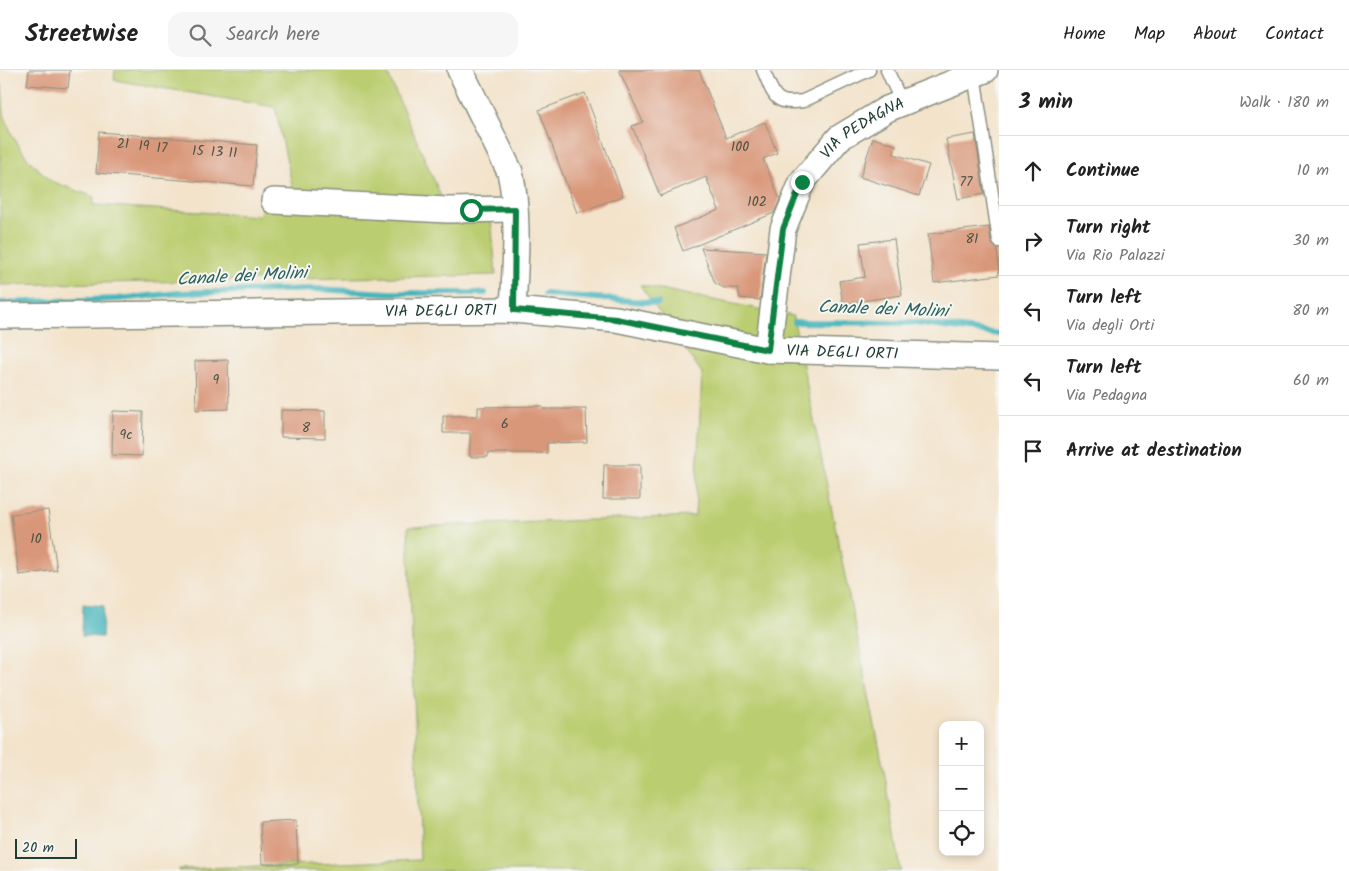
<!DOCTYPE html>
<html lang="en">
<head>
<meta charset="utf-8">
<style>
  body { margin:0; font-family:Kalam,sans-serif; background:#f6f6f6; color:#222 }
  .controls { position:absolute; right:15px; bottom:15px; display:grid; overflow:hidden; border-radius:10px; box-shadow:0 2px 8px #0003 }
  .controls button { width:45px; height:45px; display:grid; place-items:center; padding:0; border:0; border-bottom:1px solid #e0e0e0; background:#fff; color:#222; font:25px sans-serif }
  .scale { position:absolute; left:15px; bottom:12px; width:62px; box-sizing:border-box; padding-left:5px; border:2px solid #1f3d34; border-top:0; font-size:14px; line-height:18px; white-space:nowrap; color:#1f3d34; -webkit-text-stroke:4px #f6f6f2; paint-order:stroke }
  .stop { position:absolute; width:15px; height:15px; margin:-11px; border:4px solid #0b8043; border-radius:50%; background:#fff }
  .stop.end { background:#0b8043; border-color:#fff; box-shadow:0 1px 5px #0008 }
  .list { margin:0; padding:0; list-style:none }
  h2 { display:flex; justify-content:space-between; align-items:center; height:65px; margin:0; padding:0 20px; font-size:21px }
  h2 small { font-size:16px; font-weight:400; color:#767676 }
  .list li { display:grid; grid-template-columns:32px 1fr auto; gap:15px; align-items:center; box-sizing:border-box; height:70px; padding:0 20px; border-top:1px solid #e0e0e0 }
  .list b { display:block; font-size:19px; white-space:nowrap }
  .list p { margin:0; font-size:16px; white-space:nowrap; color:#767676 }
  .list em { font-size:16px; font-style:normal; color:#767676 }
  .icon { flex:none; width:28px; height:28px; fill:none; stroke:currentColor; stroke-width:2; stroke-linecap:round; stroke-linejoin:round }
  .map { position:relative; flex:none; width:999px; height:801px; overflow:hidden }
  header { display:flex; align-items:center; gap:30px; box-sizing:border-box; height:70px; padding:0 25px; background:#fff; border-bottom:1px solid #e0e0e0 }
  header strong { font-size:24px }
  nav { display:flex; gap:28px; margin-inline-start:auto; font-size:18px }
  .search { width:350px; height:45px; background:#f6f6f6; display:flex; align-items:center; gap:12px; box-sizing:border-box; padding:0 18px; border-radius:15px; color:#767676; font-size:19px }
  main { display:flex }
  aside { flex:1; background:#fff }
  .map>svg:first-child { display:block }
  .green { fill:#bbcd71; stroke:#6d8552 }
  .water { fill:#46b6bd; stroke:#327a78 }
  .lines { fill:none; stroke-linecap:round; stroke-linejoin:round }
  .stream { stroke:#46b6bd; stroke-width:6 }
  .building { fill:#d99779 }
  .lane-casing { stroke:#899080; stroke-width:15 }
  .street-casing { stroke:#899080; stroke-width:28 }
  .lane { stroke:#fff; stroke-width:12 }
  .street { stroke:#fff; stroke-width:25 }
  .route { stroke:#0b8043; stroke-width:6 }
  .labels { text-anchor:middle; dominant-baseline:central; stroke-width:4; stroke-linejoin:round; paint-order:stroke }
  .number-label { font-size:14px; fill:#4e5445 }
  .street-label { font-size:16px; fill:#1f3d34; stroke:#f6f6f2 }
  .water-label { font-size:18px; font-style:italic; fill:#2b615d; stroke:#f6f6f2 }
</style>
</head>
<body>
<header>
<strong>Streetwise</strong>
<div class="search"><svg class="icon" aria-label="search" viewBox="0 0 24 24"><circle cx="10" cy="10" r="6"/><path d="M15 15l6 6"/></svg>Search here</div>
<nav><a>Home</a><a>Map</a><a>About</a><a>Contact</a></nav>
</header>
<main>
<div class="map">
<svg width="999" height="801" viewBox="0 0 999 801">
  <rect width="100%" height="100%" fill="#f6f6f2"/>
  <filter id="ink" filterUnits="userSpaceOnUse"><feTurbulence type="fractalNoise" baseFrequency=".02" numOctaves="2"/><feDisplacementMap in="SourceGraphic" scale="10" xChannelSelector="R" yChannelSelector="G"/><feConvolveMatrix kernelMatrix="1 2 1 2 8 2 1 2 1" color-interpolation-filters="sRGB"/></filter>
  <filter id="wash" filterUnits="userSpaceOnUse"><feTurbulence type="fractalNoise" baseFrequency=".0096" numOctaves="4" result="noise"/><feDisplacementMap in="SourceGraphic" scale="20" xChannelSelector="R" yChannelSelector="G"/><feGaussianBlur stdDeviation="1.12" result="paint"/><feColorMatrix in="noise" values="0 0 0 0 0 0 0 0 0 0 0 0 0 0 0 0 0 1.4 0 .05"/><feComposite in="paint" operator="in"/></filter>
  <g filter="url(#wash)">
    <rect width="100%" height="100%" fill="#f3e3cb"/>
    <g class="green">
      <polygon points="115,0 386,0 447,140 296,133 275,37 114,10"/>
      <polygon points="0,15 2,15 4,44 13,67 28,89 51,111 94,127 93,135 260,146 261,136 440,147 491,148 496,205 0,215"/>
      <polygon points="640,215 793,246 886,711 901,801 179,801 179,799 420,790 408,457 695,446 702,303"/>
    </g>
    <polygon class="water" points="83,534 104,536 102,567 82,566"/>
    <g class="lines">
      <g class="stream">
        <polyline points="545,224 658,233"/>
        <polyline points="0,233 117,229 180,223 315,219 390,223 485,223"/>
        <polyline points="795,252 914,253 999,264"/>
      </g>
    </g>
    <g id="blocks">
      <g class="building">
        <polygon points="29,0 70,0 68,18 27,15"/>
        <polygon points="619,0 699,0 726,68 765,52 777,83 763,89 780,129 774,143 683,181 674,158 719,140 706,107 660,126 632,56 643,52"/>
        <polygon points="585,23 623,126 577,143 539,40"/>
        <polygon points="99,62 257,75 253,116 96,103"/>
        <polygon points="975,64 984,124 958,129 946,69"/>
        <polygon points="873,68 896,75 894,84 929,95 919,126 860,107"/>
        <polygon points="989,157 991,173 997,179 999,205 934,213 928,164"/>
        <polygon points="894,169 902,225 843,234 839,211 865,207 860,173"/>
        <polygon points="701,178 766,182 760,230 740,228 738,218 724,218 715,213"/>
        <polygon points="228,290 229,339 196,340 195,291"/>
        <polygon points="542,336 543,339 586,339 587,372 547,373 547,383 488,383 488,387 470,387 470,363 443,363 443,346 478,346 478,337"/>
        <polygon points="281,340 325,341 325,368 281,367"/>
        <polygon points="113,341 143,342 142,386 112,385"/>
        <polygon points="604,395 640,395 640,429 603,429"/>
        <polygon points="48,440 57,500 19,505 11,444"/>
        <polygon points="296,750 298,794 262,794 260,752"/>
      </g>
    </g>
  </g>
  <g filter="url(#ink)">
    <use href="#blocks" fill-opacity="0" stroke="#899080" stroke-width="1"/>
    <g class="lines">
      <g class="lane-casing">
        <g id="lane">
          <path d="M763,0C774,24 773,36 803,31L869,0"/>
          <polyline points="887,0 902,33"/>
          <polyline points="974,4 999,171"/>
        </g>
      </g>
      <g class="street-casing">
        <g id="street">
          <path d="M460,0L510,102C520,147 515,194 513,240"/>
          <polyline points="274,131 447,140 515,139"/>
          <path id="s1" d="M0,246L513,240L616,249L768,280L999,287"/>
          <path id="s2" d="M768,280L783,159L802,112L839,68L887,39L985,0"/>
        </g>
      </g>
      <use href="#lane" class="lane"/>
      <use href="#street" class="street"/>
    </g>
  </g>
  <g class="lines" filter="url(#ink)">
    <polyline class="route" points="471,140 515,139 514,240 616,249 768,280 783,159 802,112"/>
  </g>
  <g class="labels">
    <g class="number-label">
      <text x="123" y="74">21</text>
      <text x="144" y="76">19</text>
      <text x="740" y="77">100</text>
      <text x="162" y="78">17</text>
      <text x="198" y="81">15</text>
      <text x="217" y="82">13</text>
      <text x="233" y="83">11</text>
      <text x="966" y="112">77</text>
      <text x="757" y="132">102</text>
      <text x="972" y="169">81</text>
      <text x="216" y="310">9</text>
      <text x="505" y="354">6</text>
      <text x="306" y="358">8</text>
      <text x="126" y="365">9c</text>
      <text x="36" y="469">10</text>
    </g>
    <g class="street-label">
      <text stroke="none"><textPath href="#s2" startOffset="255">VIA PEDAGNA</textPath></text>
      <text stroke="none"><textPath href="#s1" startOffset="441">VIA DEGLI ORTI</textPath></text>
      <text stroke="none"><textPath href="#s1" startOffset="846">VIA DEGLI ORTI</textPath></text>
    </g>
    <g class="water-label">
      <text transform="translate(242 207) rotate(-3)">Canale dei Molini</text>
      <text transform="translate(883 240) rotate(2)">Canale dei Molini</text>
    </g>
  </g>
</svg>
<div class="controls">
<button>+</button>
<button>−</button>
<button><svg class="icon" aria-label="locate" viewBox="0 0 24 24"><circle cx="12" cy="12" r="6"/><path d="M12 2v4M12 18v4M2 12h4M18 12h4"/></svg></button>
</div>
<div class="scale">20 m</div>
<div class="stop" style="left:471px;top:140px"></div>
<div class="stop end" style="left:802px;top:112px"></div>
</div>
<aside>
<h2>3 min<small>Walk · 180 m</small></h2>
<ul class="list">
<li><svg class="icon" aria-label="ahead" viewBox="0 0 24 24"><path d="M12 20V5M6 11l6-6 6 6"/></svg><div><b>Continue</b></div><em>10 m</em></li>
<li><svg class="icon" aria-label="right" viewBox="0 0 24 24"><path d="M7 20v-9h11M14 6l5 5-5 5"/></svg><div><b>Turn right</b><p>Via Rio Palazzi</p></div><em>30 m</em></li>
<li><svg class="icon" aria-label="left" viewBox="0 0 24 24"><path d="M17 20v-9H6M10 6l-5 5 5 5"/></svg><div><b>Turn left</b><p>Via degli Orti</p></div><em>80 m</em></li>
<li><svg class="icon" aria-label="left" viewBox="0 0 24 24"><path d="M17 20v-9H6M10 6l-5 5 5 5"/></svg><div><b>Turn left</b><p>Via Pedagna</p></div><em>60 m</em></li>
<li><svg class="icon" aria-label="arrive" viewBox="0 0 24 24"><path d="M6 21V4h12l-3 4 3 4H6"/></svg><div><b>Arrive at destination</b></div></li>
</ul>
</aside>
</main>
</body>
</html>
